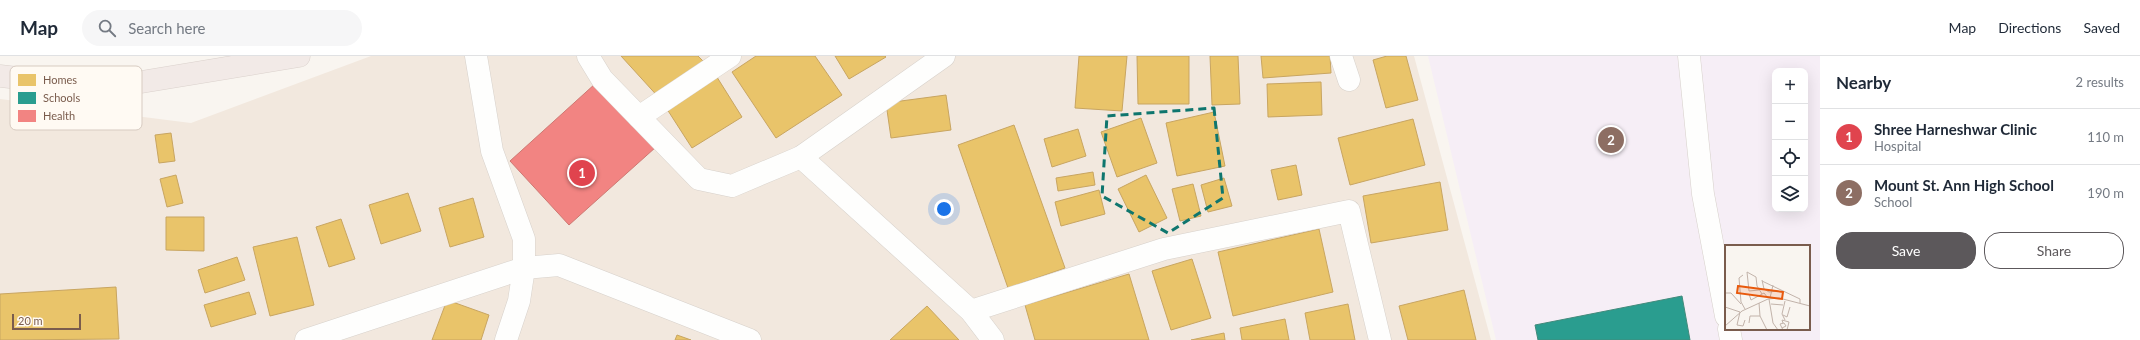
<!DOCTYPE html>
<html lang="en">
<head>
<meta charset="utf-8">
<style>
  body { margin:0; font-family:Lato,sans-serif; background:#f6f6f7; color:#1f2937 }
  .controls { position:absolute; right:12px; top:12px; display:grid; overflow:hidden; border-radius:8px; box-shadow:0 4px 16px #0002 }
  .controls button { width:36px; height:36px; display:grid; place-items:center; padding:0; border:0; border-bottom:1px solid #e0e1e3; background:#fff; color:#1f2937; font:20px sans-serif }
  .scale { position:absolute; left:12px; bottom:10px; width:69px; box-sizing:border-box; padding-left:4px; border:2px solid #7a5c4d; border-top:0; font-size:11px; line-height:14px; white-space:nowrap; color:#7a5c4d; -webkit-text-stroke:3px #fffaf3; paint-order:stroke }
  .you { position:absolute; left:944px; top:153px; width:14px; height:14px; margin:-10px; border:3px solid #fff; border-radius:50%; background:#1a73e8; box-shadow:0 0 0 6px #1a73e833 }
  .badge { display:grid; place-items:center; width:26px; height:26px; border-radius:50%; background:#5c585b; color:#fff; font-size:13px; font-weight:700 }
  .pin { position:absolute; translate:-50% -50%; border:2px solid #fff; box-shadow:0 1px 4px #0006 }
  .list { margin:0; padding:0; list-style:none }
  h2 { display:flex; justify-content:space-between; align-items:center; height:52px; margin:0; padding:0 16px; font-size:17px }
  h2 small { font-size:13px; font-weight:400; color:#747a83 }
  .list li { display:grid; grid-template-columns:26px 1fr auto; gap:12px; align-items:center; box-sizing:border-box; height:56px; padding:0 16px; border-top:1px solid #e0e1e3 }
  .list b { display:block; font-size:15px; white-space:nowrap }
  .list p { margin:0; font-size:13px; white-space:nowrap; color:#747a83 }
  .list em { font-size:13px; font-style:normal; color:#747a83 }
  .actions { display:flex; gap:8px; padding:12px 16px }
  .actions a { flex:1; padding:9px 0; border:1px solid #5c585b; border-radius:16px; text-align:center; font-size:14px; color:#5c585b }
  .actions .main { background:#5c585b; color:#fff }
  .icon { flex:none; width:22px; height:22px; fill:none; stroke:currentColor; stroke-width:2; stroke-linecap:round; stroke-linejoin:round }
  .map { position:relative; flex:none; width:1820px; height:284px; overflow:hidden }
  header { display:flex; align-items:center; gap:24px; box-sizing:border-box; height:56px; padding:0 20px; background:#fff; border-bottom:1px solid #e0e1e3 }
  header strong { font-size:19px }
  nav { display:flex; gap:22px; margin-inline-start:auto; font-size:14px }
  .search { width:280px; height:36px; background:#f6f6f7; display:flex; align-items:center; gap:10px; box-sizing:border-box; padding:0 14px; border-radius:22px; color:#747a83; font-size:15px }
  main { display:flex }
  aside { flex:1; background:#fff }
  .map>svg:first-child { display:block }
  .residential { fill:#f2e8de }
  .education { fill:#f6eef6; fill-rule:evenodd }
  .homes { fill:#e9c46a; stroke:#c8a561 }
  .schools { fill:#2a9d8f; stroke:#428a7b }
  .health { fill:#f28482; stroke:#ce7872 }
  .lines { fill:none; stroke-linecap:round; stroke-linejoin:round }
  .minor-casing { stroke:#d7d1cb; stroke-width:23 }
  .highway-casing { stroke:#dad1cc; stroke-width:23 }
  .minor { stroke:#fefefd; stroke-width:22 }
  .highway { stroke:#f2eae7; stroke-width:22 }
  .marked { fill:none; stroke:#0f766e; stroke-width:3; stroke-dasharray:8 5; stroke-linejoin:round }
  .inset-road { fill:none; stroke:#c2b3aa; stroke-width:1 }
  .view { fill:#e8590c; fill-opacity:0.15; stroke:#e8590c; stroke-width:2 }
  .inset-edge { fill:none; stroke:#7a5c4d; stroke-width:2 }
  .key { fill:#fffaf3; stroke:#d7cbc1; stroke-width:1 }
  .key-label { font-size:11px; fill:#7a5c4d }
</style>
</head>
<body>
<header>
<strong>Map</strong>
<div class="search"><svg class="icon" aria-label="search" viewBox="0 0 24 24"><circle cx="10" cy="10" r="6"/><path d="M15 15l6 6"/></svg>Search here</div>
<nav><a>Map</a><a>Directions</a><a>Saved</a></nav>
</header>
<main>
<div class="map">
<svg width="1820" height="284" viewBox="0 0 1820 284">
  <rect width="100%" height="100%" fill="#f9f5f0"/>
  <polygon class="residential" points="371,0 1414,0 1491,284 0,284 0,43 191,67"/>
  <path class="education" d="M1428,0H1820V284H1496ZM1775,15H1805V153H1775ZM1726,190H1809V273H1726Z"/>
  <g class="homes">
    <polygon points="621,0 698,0 705,7 662,45"/>
    <polygon points="756,0 815,0 842,39 776,82 732,16"/>
    <polygon points="835,0 885,0 886,1 849,23"/>
    <polygon points="1079,0 1127,0 1122,55 1075,52"/>
    <polygon points="1137,0 1189,0 1189,48 1138,48"/>
    <polygon points="1210,0 1238,0 1240,48 1212,49"/>
    <polygon points="1261,0 1330,0 1331,17 1263,22"/>
    <polygon points="1387,0 1406,0 1418,44 1386,52 1373,4"/>
    <polygon points="715,18 742,61 692,92 665,50"/>
    <polygon points="1321,26 1322,59 1268,61 1267,28"/>
    <polygon points="946,39 951,74 891,82 886,47"/>
    <polygon points="1214,56 1225,110 1177,120 1166,67"/>
    <polygon points="1141,62 1157,107 1117,121 1101,76"/>
    <polygon points="1413,63 1425,109 1350,129 1338,82"/>
    <polygon points="1014,69 1065,212 1008,232 958,89"/>
    <polygon points="1078,73 1086,100 1052,111 1044,83"/>
    <polygon points="171,77 175,105 159,107 155,79"/>
    <polygon points="1296,109 1302,139 1278,144 1271,114"/>
    <polygon points="1093,116 1095,129 1058,135 1056,122"/>
    <polygon points="176,119 183,147 167,151 160,123"/>
    <polygon points="1146,119 1167,162 1139,176 1118,133"/>
    <polygon points="1224,122 1232,150 1208,156 1201,129"/>
    <polygon points="1440,126 1448,174 1371,187 1363,140"/>
    <polygon points="1193,128 1201,160 1180,165 1172,133"/>
    <polygon points="1099,134 1105,158 1061,170 1055,146"/>
    <polygon points="408,137 421,175 381,188 369,149"/>
    <polygon points="473,142 484,181 450,191 439,152"/>
    <polygon points="166,161 204,161 204,195 166,194"/>
    <polygon points="341,163 355,203 329,211 316,171"/>
    <polygon points="1319,173 1333,236 1233,260 1218,196"/>
    <polygon points="297,181 314,249 270,260 253,191"/>
    <polygon points="237,201 245,224 205,237 198,214"/>
    <polygon points="1192,203 1211,262 1171,274 1152,215"/>
    <polygon points="1129,218 1149,284 1035,284 1025,249"/>
    <polygon points="116,231 119,283 0,284 0,238"/>
    <polygon points="1464,234 1476,284 1408,284 1399,250"/>
    <polygon points="249,236 256,258 211,271 204,249"/>
    <polygon points="447,244 489,259 481,284 432,284"/>
    <polygon points="1348,248 1355,284 1310,284 1305,257"/>
    <polygon points="927,250 959,284 890,284"/>
    <polygon points="1285,263 1289,284 1242,284 1240,272"/>
    <polygon points="1224,277 1225,284 1191,284"/>
    <polygon points="677,279 691,284 675,284"/>
  </g>
  <polygon class="schools" points="1682,240 1690,284 1538,284 1535,269"/>
  <polygon class="health" points="596,27 656,91 569,169 510,105"/>
  <g class="lines">
    <g class="minor-casing">
      <g id="minor">
        <polyline points="476,0 492,95 524,183 524,212 519,245 506,284"/>
        <polyline points="588,0 602,23 699,123 732,130 801,101 944,0"/>
        <polyline points="1341,0 1349,24"/>
        <polyline points="1689,0 1703,138 1726,260"/>
        <polyline points="639,61 730,0"/>
        <polyline points="801,101 971,255 993,284"/>
        <polyline points="971,255 1164,193 1349,155 1380,284"/>
        <polyline points="1729,273 1731,284"/>
        <polyline points="306,284 524,212 559,209 750,284"/>
      </g>
    </g>
    <g class="highway-casing">
      <polyline id="highway" points="0,20 105,32 299,0"/>
    </g>
    <use href="#minor" class="minor"/>
    <use href="#highway" class="highway"/>
  </g>
  <path class="marked" d="M1214,52L1223,142L1168,177L1102,140L1107,60Z"/>
  <g transform="translate(1725 189)">
    <rect width="85" height="85" fill="#f9f5f0"/>
    <path class="inset-road" d="M18,30L14,33L16,57L20,64M37,35L39,44L44,47L53,46M37,36L75,54V58M34,45L24,46L22,27L31,32L32,41L37,49M0,48H6L16,59M24,49L26,55L39,48L43,53M45,53L48,40M44,54L48,78L53,85M60,56L57,69L60,75M34,58L35,71L42,85M46,59L58,60M0,62L15,67L12,80L18,81L20,75M58,70L62,72L65,62M24,78L25,71H35M58,78L57,75L64,77L62,85M0,81L17,66L43,54L54,53L85,61M57,83L61,81L59,78L55,79L58,85"/>
    <path class="view" d="M13,41L58,47L57,54L12,48Z"/>
    <rect width="85" height="85" class="inset-edge"/>
  </g>
  <rect x="10" y="10" width="132" height="64" rx="6" class="key"/>
  <rect x="18" y="18" width="18" height="12" fill="#e9c46a"/>
  <rect x="18" y="36" width="18" height="12" fill="#2a9d8f"/>
  <rect x="18" y="54" width="18" height="12" fill="#f28482"/>
  <g class="key-label">
    <text x="43" y="28">Homes</text>
    <text x="43" y="46">Schools</text>
    <text x="43" y="64">Health</text>
  </g>
</svg>
<div class="controls">
<button>+</button>
<button>−</button>
<button><svg class="icon" aria-label="locate" viewBox="0 0 24 24"><circle cx="12" cy="12" r="6"/><path d="M12 2v4M12 18v4M2 12h4M18 12h4"/></svg></button>
<button><svg class="icon" aria-label="layers" viewBox="0 0 24 24"><path d="M12 4l9 5-9 5-9-5zM3 14l9 5 9-5"/></svg></button>
</div>
<div class="scale">20 m</div>
<div class="you"></div>
<div class="pin badge" style="left:582px;top:117px;background:#e0444e">1</div>
<div class="pin badge" style="left:1611px;top:84px;background:#8d6e63">2</div>
</div>
<aside>
<h2>Nearby<small>2 results</small></h2>
<ul class="list">
<li><span class="badge" style="background:#e0444e">1</span><div><b>Shree Harneshwar Clinic</b><p>Hospital</p></div><em>110 m</em></li>
<li><span class="badge" style="background:#8d6e63">2</span><div><b>Mount St. Ann High School</b><p>School</p></div><em>190 m</em></li>
</ul>
<div class="actions"><a class="main">Save</a><a>Share</a></div>
</aside>
</main>
</body>
</html>
